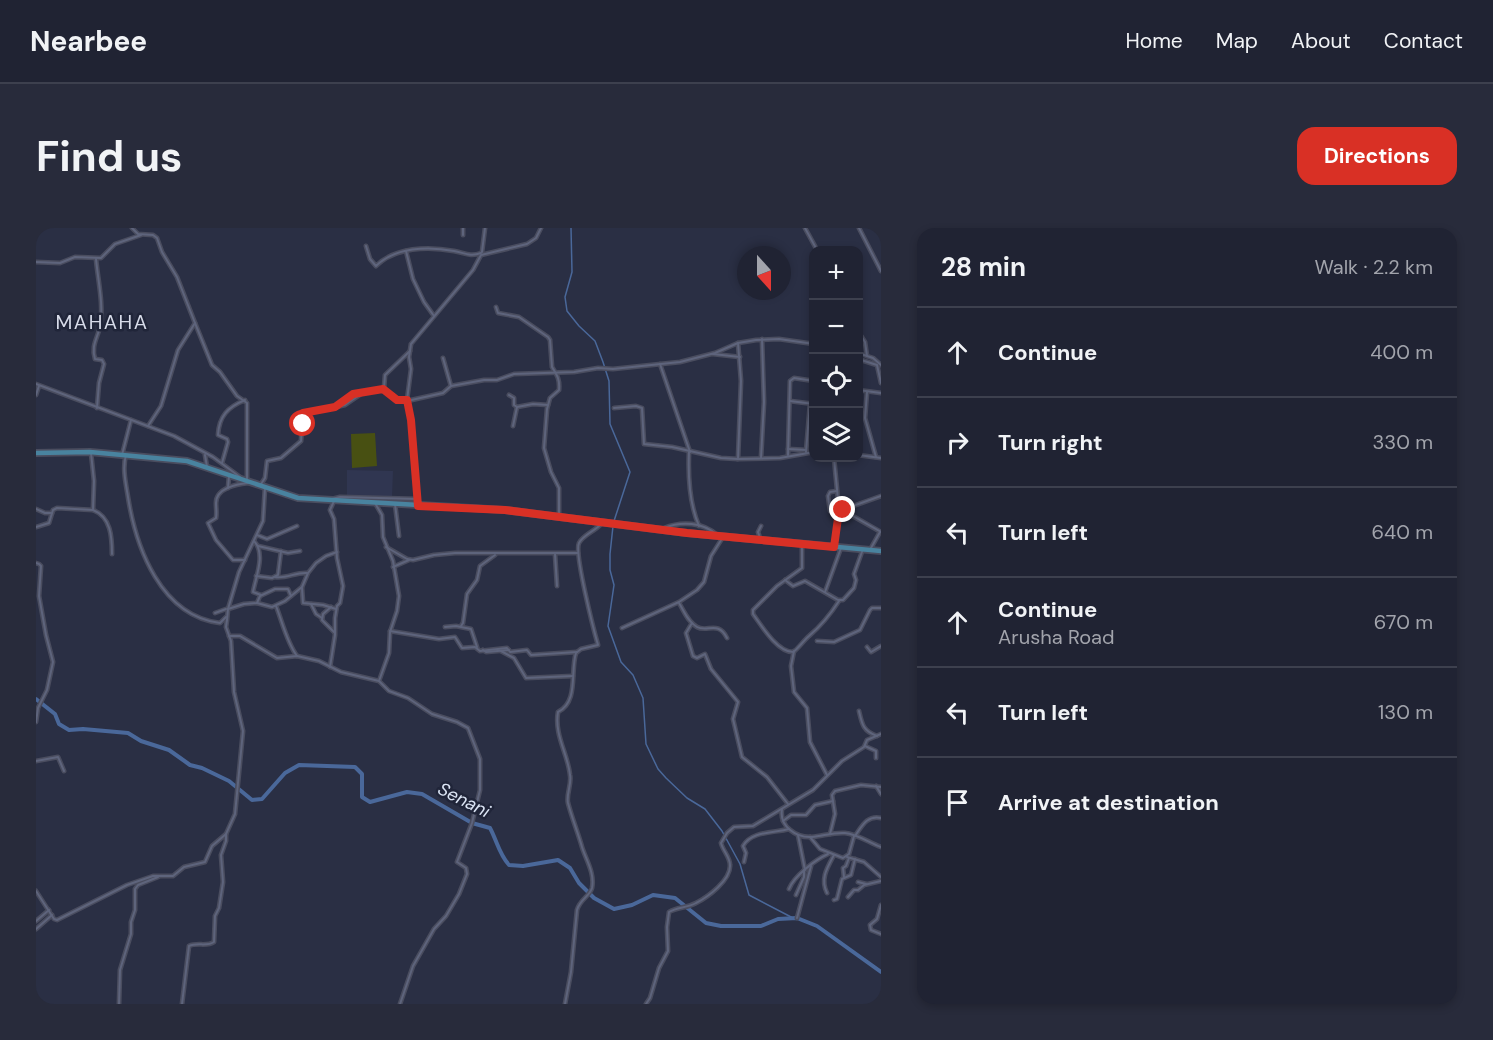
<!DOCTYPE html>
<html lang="en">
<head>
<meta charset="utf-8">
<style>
  body { margin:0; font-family:"DM Sans",sans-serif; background:#282b3b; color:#f1f3f6 }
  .controls { position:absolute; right:18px; top:18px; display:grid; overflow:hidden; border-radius:12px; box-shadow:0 3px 9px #0003 }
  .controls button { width:54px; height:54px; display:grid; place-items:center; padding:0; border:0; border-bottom:2px solid #3d404e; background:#202333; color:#f1f3f6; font:30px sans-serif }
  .compass { position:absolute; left:701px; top:18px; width:54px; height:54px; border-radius:50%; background:#202333; box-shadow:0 3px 9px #0003; rotate:159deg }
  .stop { position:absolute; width:18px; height:18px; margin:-14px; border:4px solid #d93025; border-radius:50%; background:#fff }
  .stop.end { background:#d93025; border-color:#fff; box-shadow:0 2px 6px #0008 }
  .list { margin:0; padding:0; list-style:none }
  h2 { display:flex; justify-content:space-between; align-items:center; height:78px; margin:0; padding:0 24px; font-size:26px }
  h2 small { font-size:20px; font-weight:400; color:#a2a4ac }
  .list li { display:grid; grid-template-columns:39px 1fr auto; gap:18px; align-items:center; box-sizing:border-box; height:90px; padding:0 24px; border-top:2px solid #3d404e }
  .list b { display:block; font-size:22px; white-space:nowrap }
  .list p { margin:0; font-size:20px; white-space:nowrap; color:#a2a4ac }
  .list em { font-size:20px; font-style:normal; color:#a2a4ac }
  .icon { flex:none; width:33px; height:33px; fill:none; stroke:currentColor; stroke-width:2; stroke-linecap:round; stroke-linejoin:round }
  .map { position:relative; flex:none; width:845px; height:776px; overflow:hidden; border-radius:18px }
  header { display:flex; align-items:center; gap:36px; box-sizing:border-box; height:84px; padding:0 30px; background:#202333; border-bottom:2px solid #3d404e }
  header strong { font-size:28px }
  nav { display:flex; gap:33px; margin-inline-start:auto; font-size:21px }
  .intro { display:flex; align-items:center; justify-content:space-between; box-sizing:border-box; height:144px; padding:0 36px }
  h1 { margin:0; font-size:42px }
  .button { padding:15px 27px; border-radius:18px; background:#d93025; color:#fff; font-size:21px; font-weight:700 }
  main { display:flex; gap:36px; padding:0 36px }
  aside { flex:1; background:#202333; border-radius:18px; box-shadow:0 3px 9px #0003 }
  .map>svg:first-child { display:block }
  .built { fill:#303651 }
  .park { fill:#485012 }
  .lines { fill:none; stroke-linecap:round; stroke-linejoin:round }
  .stream { stroke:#4a689a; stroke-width:1.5 }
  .river { stroke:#4a689a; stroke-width:4 }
  .street-casing { stroke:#4a4d5f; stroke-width:5 }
  .secondary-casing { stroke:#4a4d5f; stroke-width:8 }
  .street { stroke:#5e647c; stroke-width:2 }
  .secondary { stroke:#49839f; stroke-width:4.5 }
  .route { stroke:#d93025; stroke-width:8 }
  .labels { text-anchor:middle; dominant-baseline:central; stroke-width:5; stroke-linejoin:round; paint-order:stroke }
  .water-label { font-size:18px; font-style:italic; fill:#dbe4f4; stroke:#202539 }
  .quarter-label { font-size:20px; letter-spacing:1.5px; fill:#d7dbe9; stroke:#202539 }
</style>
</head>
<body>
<header>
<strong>Nearbee</strong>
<nav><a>Home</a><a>Map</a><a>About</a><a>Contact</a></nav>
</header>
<div class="intro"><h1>Find us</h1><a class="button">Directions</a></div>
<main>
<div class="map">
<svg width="845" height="776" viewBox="0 0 845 776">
  <rect width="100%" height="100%" fill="#2a2f44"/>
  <polygon class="built" points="311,242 357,243 356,269 311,268"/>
  <polygon class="park" points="339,205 341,238 316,240 315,206"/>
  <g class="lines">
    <g class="stream">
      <polyline points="535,0 536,44 529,69 531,83 543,98 559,113 567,134 573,153 574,196 594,244 578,293"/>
      <polyline points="577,298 574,326 574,342 578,357 572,398 585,434 597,447 607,470 610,516 622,541 630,550 651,570 669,581 686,603 704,636 713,667 757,690"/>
    </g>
    <path class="river" d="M0,471L19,486L23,496L33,502L47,501L92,505L105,513L133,522L154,537L166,540L193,553L216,572L226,571L249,545L263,537L319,539L326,546V569L334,574L371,564L386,566L436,595L454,600C461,613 463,626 473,637L487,638L522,632L534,640L543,655L558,670L578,681L596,677L617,667L639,670L670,695L685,698H725L742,691L761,690L781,698L845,744"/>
    <g class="street-casing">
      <g id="street">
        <polyline points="96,0 102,6 117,7 121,10 126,24 141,49 159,95 142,122 125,178 112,198"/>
        <polyline points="769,0 781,22"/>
        <polyline points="823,0 845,43"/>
        <polyline points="427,7 427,0"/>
        <path d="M330,18L334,31L340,38C359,19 392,18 418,23C429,25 434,29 445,25"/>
        <polyline points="370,23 377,51 388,74 398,88"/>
        <polyline points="446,24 449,0"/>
        <path d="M60,31C62,53 68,77 64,99C61,111 55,118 59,131L66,132L68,136L63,155L61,180"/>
        <polyline points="0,34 24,35 39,29 65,30 79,16 105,7"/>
        <path d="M460,79L462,85L483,89L512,109L514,112L516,139C521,147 524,151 523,162L514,170L511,181L508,220L515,244L523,260V288"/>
        <polyline points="159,95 176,137 184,144 201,168 211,175 211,253"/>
        <polyline points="822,103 829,114 831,128"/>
        <polyline points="822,125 837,130 845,137"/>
        <polyline points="677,126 704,129"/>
        <polyline points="407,130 415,158"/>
        <polyline points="822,131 841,137 845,155"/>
        <polyline points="624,136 654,224"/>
        <polyline points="0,156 138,208 177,229 204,249"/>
        <polyline points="348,160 349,147 374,123"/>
        <polyline points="822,162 845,165"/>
        <polyline points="831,164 829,190 840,229"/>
        <polyline points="0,167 3,158"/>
        <polyline points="473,167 478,170 478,177 481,179 497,176 512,177"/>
        <polyline points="371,173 407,165 415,158 448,152 461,152 478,146 538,144 562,140 577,141 644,134 679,125 702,115 720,112 743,111 778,116"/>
        <polyline points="754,173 778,176"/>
        <polyline points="300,179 309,177 328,164"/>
        <polyline points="578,180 600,178 606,180 608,216 636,219 685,230 702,231 744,230 778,224"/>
        <polyline points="477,198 481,179"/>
        <polyline points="752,221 770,222"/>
        <path d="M653,224C652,248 653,275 663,298"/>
        <polyline points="770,224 774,176"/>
        <polyline points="55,225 58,253 57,282"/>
        <polyline points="86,227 95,192"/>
        <path d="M90,227C86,240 90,256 92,269C100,320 125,388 184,395L190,389"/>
        <polyline points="169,227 171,239"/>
        <polyline points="752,227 754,153 758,150 778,153"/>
        <polyline points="822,227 845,230"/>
        <polyline points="725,230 728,174 726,111"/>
        <polyline points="798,230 803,282 798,319"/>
        <polyline points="702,231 705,153 702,115"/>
        <path d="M186,235L192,214L191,211L182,207C183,188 192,179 209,172"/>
        <polyline points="225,256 229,250 231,233 245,230 265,213 267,184 299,179 317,167 347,161 361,172 371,172"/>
        <polyline points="192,260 193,248"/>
        <polyline points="801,263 794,264 792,268 794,283 803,283"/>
        <polyline points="296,271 304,269 382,271"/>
        <polyline points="339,275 346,287 347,309 357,333 363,368 361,383 354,404 353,425 343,453"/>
        <polyline points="382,275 375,192 371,172 375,141 373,129 375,116 437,42 445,27 491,16 500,10 505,0"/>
        <polyline points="359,276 363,308"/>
        <polyline points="0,281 9,285 16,285"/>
        <polyline points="803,283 845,268"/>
        <polyline points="808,283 845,304"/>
        <path d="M0,299L13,295L17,282L21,280L57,282C75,289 76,309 76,326"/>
        <path d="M628,300C645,293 667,294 681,307"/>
        <polyline points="221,307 231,311 261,298"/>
        <polyline points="724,310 722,304 725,298"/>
        <path d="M218,313C230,326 220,348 217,364L225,367"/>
        <path d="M766,317V340L741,358L717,382V386C725,397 741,424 757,424C760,423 769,411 773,408C786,397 794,387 803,373"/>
        <polyline points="222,318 252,325 264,323"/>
        <polyline points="350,319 371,331 377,332 398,327 419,325 542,325"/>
        <polyline points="835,320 844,304"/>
        <polyline points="519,326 521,358"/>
        <path d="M209,332H197L180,312L172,295L180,290C181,284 180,281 180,275C180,260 201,256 212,255"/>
        <polyline points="0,335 3,336 5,338 3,368 10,407 17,434 11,462 2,480 0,494"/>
        <polyline points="357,339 373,332"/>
        <polyline points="220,348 236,350 242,347 245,323"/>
        <path d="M239,349C250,351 260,344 271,345"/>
        <polyline points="749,352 757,358 769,353 802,372 807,372 818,360 820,352 818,346 827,321"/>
        <polyline points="266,360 267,375 287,377 300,381"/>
        <polyline points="789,364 805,320"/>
        <polyline points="221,375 236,379 249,373 266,359 272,345 280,335 290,328 301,324"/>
        <path d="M643,375C648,383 652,394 661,399C671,405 682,392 691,410"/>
        <polyline points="275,376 280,386 286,390"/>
        <path d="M240,378C246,393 251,415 261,428"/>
        <polyline points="295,379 287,386 286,392 298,404"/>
        <polyline points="192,381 208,376 221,375 224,368 239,361 252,361 255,368"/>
        <polyline points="179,385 190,381"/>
        <polyline points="656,395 650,405 657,428 661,430 669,426 675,441 702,474 697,491 706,529 731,549 752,576"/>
        <polyline points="425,398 427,395 431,366 441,352 444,338 459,327"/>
        <polyline points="409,399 420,398 435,401 441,419"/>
        <polyline points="586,400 643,374 661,362 668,354 675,328 687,309"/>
        <polyline points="354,403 403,411 419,409 426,420 439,419 444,423 471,420 474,424 491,422 495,427 541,424"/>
        <polyline points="193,408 204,408 241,430 261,428 283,433 305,444 343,453 353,463 372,470 396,486 421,494 432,500 444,531 444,562 436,595 421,634 430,640 431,646 423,666 410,688 398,701 377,738 364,776"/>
        <polyline points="781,413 798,414 824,402 834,382 836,380 845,380"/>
        <polyline points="831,419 835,424 845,418"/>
        <polyline points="447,422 450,424 473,422"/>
        <polyline points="465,423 478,430 490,450 537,448"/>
        <polyline points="758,423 755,438 758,464 771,480 774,514 791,547"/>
        <polyline points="294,439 299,407 299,390 301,378 304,375 307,358 301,330 298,291 294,282 298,273"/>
        <path d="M823,483C826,496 827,503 841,508"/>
        <polyline points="829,518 840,523 840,530"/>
        <polyline points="0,533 22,529 28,543"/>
        <polyline points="840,558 845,566"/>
        <path d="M746,581C743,598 760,610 776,609C787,608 798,604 809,605C821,606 834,615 845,619"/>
        <polyline points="747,593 755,587 770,587 779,577 797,573"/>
        <polyline points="794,606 799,586 796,567 799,563 825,557 845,559"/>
        <polyline points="762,607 769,642"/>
        <path d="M819,608C826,598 831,587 845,590"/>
        <polyline points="774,609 784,621 807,630 813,626 818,608"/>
        <polyline points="811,629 828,634 845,649"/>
        <path d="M708,634L710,625L707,618C715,603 738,605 753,601"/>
        <polyline points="808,649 807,640 810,638 813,630"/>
        <polyline points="822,654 830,656"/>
        <path d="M753,661C758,648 779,632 792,626"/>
        <polyline points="0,663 18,691 21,692 91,657 117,648 137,648 148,639 169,634 176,618 190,606 199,586 207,503 198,464 195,413 190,399 191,392 192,381 203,344 227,293 229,259"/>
        <path d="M791,665C784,651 791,640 798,627"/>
        <polyline points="760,667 768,649 768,642"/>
        <polyline points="812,669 818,662 822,662 828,657 845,653"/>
        <polyline points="798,672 801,671 806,651 815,647 819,631"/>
        <polyline points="845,677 841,691 834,697 835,702 845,706"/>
        <polyline points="761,690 775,638"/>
        <polyline points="0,693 13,682"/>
        <polyline points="0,701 16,687"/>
        <polyline points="83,776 84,742 95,706 95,694 99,682 99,661 102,657 122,649"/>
        <path d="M146,776L153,718C161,714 171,719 178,714L179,688L183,680L187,654L185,627L190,613V606"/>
        <path d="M529,776L535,744L541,682C544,671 554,668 556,660C559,645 550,632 546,619C542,605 536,590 532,575C530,566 536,556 534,547C532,526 518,507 522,484C543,474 534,443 540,425L545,421L562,417C558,403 538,325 543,315C547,307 559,303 565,296"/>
        <path d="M610,776L614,770L623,740L632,723L631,699L633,684C641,679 651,680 660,675C672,669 695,652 694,637C694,629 687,623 685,615L691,605L698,599L717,598L777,562L806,533L828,519L831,512L845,506"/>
      </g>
    </g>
    <g class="secondary-casing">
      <polyline id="secondary" points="0,225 54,224 151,233 262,270 469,282 651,305 845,323"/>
    </g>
    <use href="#street" class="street"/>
    <use href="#secondary" class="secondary"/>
  </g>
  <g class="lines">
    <polyline class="route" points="267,196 267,185 299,179 317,166 347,161 361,172 371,172 375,192 382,278 469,282 651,305 798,319 803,283 807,282"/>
  </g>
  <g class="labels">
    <g class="water-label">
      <text transform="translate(428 572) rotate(27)">Senani</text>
    </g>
    <g class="quarter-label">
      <text x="66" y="94">MAHAHA</text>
    </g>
  </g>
</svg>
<div class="controls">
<button>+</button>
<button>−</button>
<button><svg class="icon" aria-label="locate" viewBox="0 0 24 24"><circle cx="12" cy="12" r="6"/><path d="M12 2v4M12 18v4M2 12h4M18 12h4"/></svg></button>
<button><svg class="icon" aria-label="layers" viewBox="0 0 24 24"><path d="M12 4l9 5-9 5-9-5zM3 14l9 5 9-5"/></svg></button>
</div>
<svg class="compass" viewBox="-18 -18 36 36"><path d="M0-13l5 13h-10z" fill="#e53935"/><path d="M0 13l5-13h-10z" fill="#a2a4ac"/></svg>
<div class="stop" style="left:267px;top:196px"></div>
<div class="stop end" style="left:807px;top:282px"></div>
</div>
<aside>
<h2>28 min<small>Walk · 2.2 km</small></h2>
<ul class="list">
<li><svg class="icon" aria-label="ahead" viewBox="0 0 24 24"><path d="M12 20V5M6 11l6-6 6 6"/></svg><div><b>Continue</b></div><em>400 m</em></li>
<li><svg class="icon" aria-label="right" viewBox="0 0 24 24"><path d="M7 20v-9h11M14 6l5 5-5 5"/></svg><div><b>Turn right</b></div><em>330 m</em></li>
<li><svg class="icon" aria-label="left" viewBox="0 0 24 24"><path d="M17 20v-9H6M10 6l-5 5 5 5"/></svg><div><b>Turn left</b></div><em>640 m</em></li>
<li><svg class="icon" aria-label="ahead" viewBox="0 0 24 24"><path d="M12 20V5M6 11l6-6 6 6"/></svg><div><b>Continue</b><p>Arusha Road</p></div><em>670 m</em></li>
<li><svg class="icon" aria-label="left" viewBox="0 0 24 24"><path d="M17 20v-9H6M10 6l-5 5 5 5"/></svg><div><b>Turn left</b></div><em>130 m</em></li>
<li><svg class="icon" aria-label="arrive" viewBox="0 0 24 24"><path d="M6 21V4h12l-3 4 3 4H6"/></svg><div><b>Arrive at destination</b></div></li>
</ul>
</aside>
</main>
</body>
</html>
